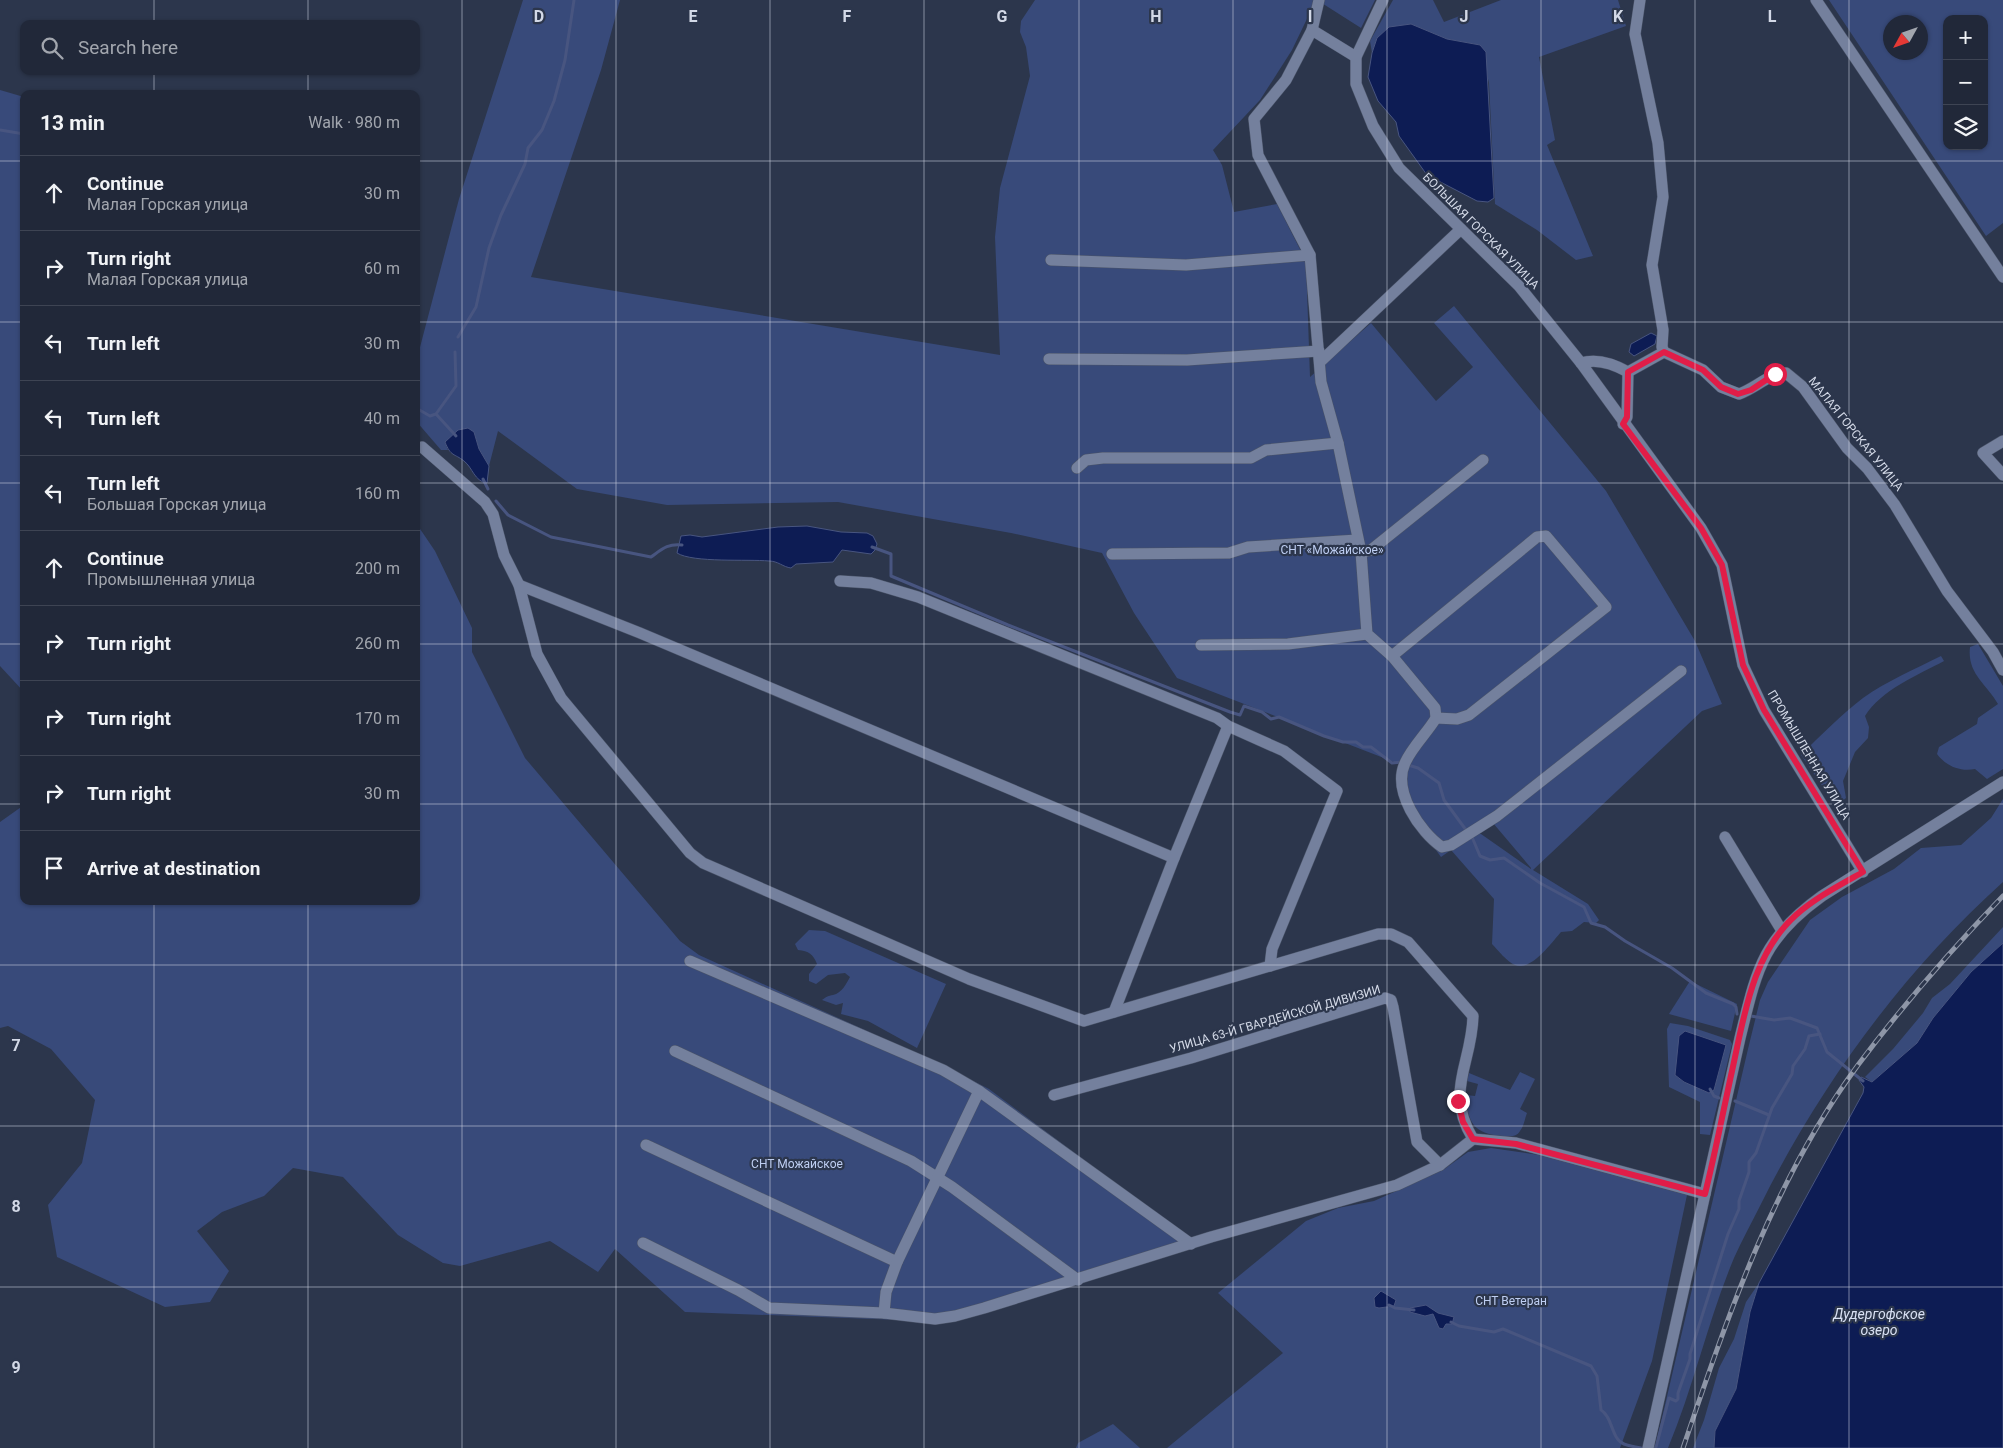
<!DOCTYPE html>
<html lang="en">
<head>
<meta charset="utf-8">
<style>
  body { margin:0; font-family:Roboto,sans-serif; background:#2d3444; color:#f1f3f6 }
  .controls { position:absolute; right:15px; top:15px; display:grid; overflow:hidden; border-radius:10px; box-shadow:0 1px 4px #0004 }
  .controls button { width:45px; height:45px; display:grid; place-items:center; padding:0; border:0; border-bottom:1px solid #3e4453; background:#212839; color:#f1f3f6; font:25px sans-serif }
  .compass { position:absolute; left:1883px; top:15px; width:45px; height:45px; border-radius:50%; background:#212839; box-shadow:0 1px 4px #0004; rotate:230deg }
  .stop { position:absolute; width:15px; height:15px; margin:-11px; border:4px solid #e11d48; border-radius:50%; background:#fff }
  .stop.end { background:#e11d48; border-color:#fff; box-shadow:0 1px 5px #0008 }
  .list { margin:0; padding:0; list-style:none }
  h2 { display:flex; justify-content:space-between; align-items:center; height:65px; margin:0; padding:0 20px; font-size:21px }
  h2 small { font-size:16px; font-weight:400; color:#a2a6ae }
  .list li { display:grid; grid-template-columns:32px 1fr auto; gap:15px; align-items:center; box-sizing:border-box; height:75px; padding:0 20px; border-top:1px solid #3e4453 }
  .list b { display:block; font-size:19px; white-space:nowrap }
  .list p { margin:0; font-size:16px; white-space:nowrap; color:#a2a6ae }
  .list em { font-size:16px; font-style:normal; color:#a2a6ae }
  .icon { flex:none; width:28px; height:28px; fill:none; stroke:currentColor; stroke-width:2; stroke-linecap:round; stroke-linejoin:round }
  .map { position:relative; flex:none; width:2003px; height:1448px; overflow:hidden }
  .search { position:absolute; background:#212839; box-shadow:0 1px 4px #0004; left:20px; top:20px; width:400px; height:55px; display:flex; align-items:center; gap:12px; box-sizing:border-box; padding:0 18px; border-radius:10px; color:#a2a6ae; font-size:19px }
  .panel { position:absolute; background:#212839; box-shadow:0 1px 4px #0004; left:20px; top:90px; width:400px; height:815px; border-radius:10px }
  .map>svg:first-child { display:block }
  .green { fill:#384a7a; fill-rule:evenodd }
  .water { fill:#0d1c54; stroke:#485580 }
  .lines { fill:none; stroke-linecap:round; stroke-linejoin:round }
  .stream { stroke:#485580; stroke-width:3 }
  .minor-casing { stroke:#4a5368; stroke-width:12 }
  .minor { stroke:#74809d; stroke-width:11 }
  .rail-casing { stroke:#8e96a7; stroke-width:5 }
  .rail { stroke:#2c364c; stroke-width:3; stroke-dasharray:9; stroke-linecap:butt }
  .route { stroke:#e11d48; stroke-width:6 }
  .grid { fill:none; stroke:#d3d9e7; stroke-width:1; stroke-opacity:0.55 }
  .labels { text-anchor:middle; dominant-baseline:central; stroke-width:4.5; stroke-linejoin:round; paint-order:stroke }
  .street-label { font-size:12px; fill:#d3d9e7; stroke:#2c364c }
  .park-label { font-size:12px; fill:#becef2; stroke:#2c364c }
  .water-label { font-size:14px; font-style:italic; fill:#d9e1f4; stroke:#2c364c }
  .grid-label { font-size:16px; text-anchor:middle; font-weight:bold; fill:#d3d9e7; stroke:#2c364c; stroke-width:4.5; stroke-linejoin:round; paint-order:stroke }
</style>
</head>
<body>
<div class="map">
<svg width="2003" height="1448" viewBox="0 0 2003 1448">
  <rect width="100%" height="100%" fill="#2c364c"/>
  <g class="green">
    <path d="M523,0H620L601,70L531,277L1000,355L995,237L1000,188L1030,76L1026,47L1020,32L1021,21L1035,0H1316L1292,50L1260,100L1213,150L1222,165L1234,212L1277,204L1306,261L1310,377L1371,323L1436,401L1473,367L1434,323L1454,306L1606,491L1695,641L1722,704L1702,711L1533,870L1588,904L1599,920L1596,923L1584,922L1572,931L1561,932C1552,942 1531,972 1515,965C1507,962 1498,950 1492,944L1494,899L1451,850L1441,857L1407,810L1402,765L1177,678L1134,613L1102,553L1011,533L838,502L667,505L577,489L498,431L489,466L479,449L474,432L445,442L448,450H441L416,421V351H419L459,199ZM1493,823L1531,868V869L1481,834H1477Z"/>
    <polygon points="1317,0 1375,0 1361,28"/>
    <polygon points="1393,0 1433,0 1444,22 1501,0 1618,0 1626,26 1539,57 1555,140 1547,145 1593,256 1576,260 1537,230 1495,204 1489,83 1480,45 1447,39 1411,24 1377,38 1372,53 1370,41"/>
    <path d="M1829,0H2003V223L1986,236ZM1947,19H1984V146H1947ZM1890,22H1920V52H1890Z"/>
    <polygon points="0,90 24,97 24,692 0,666"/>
    <polygon points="416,523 435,551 472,628 472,652 525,758 680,941 699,955 940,1064 989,1089 1190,1239 953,1322 685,1312 615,1249 598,1272 550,1241 460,1266 443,1263 398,1235 343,1177 293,1168 264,1196 222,1212 197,1231 229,1271 210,1302 165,1307 57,1257 48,1205 82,1163 95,1100 51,1049 8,1026 0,1028 0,822 24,805 24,901 416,901"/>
    <path d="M1978,644L2003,686V769L1987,779L1975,769C1960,772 1946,766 1937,754L1939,747L1977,724L1978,718L1998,704C1986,683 1967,674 1970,647Z"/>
    <path d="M1941,656L1944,661C1918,675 1881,690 1865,716L1869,727L1868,738L1855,752L1843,781L1846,798L1836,806L1801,755C1821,735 1841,715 1863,698C1887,681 1915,669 1941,656Z"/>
    <path d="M2003,799V882C1903,972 1821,1084 1761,1204C1752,1222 1742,1240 1734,1258C1708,1320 1694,1386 1668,1448H1655L1748,1049L1760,1000L1768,982L1810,920L1842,897L1894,869L1921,848L1961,845L1991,818Z"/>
    <polygon points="2003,927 2003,943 1971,972 1933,1018 1917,1043 1872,1082 1865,1077 1893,1049 1923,1013 1932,998 1950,984"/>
    <path d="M809,930L825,931L946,984L917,1048L868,1021L841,1014L843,1003L836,1005L822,1000C827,996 828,996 833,995C842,993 846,984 850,977L845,973L828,975L816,984L809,981V974L817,964C813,954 809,951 798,950L795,944Z"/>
    <polygon points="1690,981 1737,1004 1731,1031 1669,1014"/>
    <path d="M1670,1023L1688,1026L1730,1040L1732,1044L1710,1135L1700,1134V1102L1669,1087L1667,1029ZM1685,1031L1726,1045L1714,1090L1709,1093L1684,1082L1675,1075Z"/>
    <path d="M1520,1072L1535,1079L1520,1109L1527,1113C1525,1118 1524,1126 1520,1131C1516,1138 1509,1136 1502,1136C1474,1134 1467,1122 1466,1095L1475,1096L1478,1084L1467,1081L1469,1073L1510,1090Z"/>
    <polygon points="1491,1148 1539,1155 1687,1195 1652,1361 1620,1448 1167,1448 1283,1353 1218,1293 1306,1221 1338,1208 1374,1201 1443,1170 1468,1152"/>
    <polygon points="1759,1283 1750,1312 1736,1389 1715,1431 1714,1448 1693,1448 1704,1420 1719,1368 1734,1339 1746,1302"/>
    <polygon points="1113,1424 1140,1448 1076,1448 1078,1443"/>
  </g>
  <g class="water">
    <polygon points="1411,24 1447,39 1480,45 1486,52 1494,198 1488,202 1477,201 1427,175 1399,136 1396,122 1378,101 1368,77 1372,53 1377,38 1389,27"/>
    <polygon points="1651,333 1657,336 1655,344 1634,356 1629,352 1631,344"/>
    <path d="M468,428L474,432L479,449L489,466L487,483C474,481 473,468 464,461C454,453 451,457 445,442L458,430Z"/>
    <path d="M807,526L841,532L867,533L873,536L877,544L875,550L871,554L842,550L833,562L796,564L791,568C783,567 778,561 769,561C748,559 693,563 677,553L681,536L690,535L702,537L778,527Z"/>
    <polygon points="2003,943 2003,1448 1714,1448 1715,1431 1736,1389 1750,1312 1759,1283 1863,1093 1864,1087 1859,1080 1861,1077 1872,1082 1917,1043 1933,1018 1971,972"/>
    <polygon points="1685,1031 1726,1045 1714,1090 1709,1093 1684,1082 1675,1075 1679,1036"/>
    <polygon points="1381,1291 1396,1300 1394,1306 1379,1308 1375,1307 1374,1298"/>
    <polygon points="1426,1305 1438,1313 1454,1317 1452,1324 1446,1324 1443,1329 1439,1328 1433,1314 1425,1316 1410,1312 1410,1308"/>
  </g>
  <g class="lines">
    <g class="stream">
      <polyline points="0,130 24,134"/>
      <polyline points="458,337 476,307 489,248 501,215 525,164 528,148 542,130 554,101 565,60 574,0"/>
      <polyline points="416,408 430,416 436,414 456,386 455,352"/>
      <polyline points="436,414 456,436"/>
      <polyline points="483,479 488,489"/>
      <path d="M496,501L508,515L551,537L651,557C661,550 668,543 682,545"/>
      <polyline points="872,547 891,554 891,576 1008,625 1230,712 1240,715 1244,706 1262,712 1271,719 1279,717 1324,736 1343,742 1356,742 1363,747 1371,747 1392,763 1402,762"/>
      <polyline points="1408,765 1418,768 1439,783 1444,800 1466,830"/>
      <polyline points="1472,837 1480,856 1490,860 1504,858 1540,883 1584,907 1591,923 1605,927 1625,941 1672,968 1706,993 1733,1004 1736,1007 1737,1014"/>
      <polyline points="1751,1016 1774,1020 1790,1018 1817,1028 1827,1052 1863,1081"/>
      <polyline points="1710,1089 1714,1096 1719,1098"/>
      <polyline points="1735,1101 1769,1115"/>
      <polyline points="1389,1305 1395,1308 1414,1310"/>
      <path d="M1451,1322L1459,1326L1494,1332L1503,1329L1591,1366L1597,1376L1601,1410C1613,1417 1611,1439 1624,1444C1629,1446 1635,1447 1641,1448"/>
      <polyline points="1653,1448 1656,1447 1669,1398 1676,1401 1678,1399 1678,1393 1690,1359 1690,1354 1728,1234 1739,1209 1739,1201 1749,1172 1749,1162 1756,1153 1772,1108 1792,1074 1793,1066 1805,1049 1809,1036 1820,1034"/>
    </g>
    <g class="minor-casing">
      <g id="minor">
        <path d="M1319,0L1312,30L1286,80L1254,119L1258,155L1310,255L1321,382L1338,443L1361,552L1367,634L1392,656L1435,708L1436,718C1427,733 1412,747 1405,763C1392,791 1420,832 1442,847L1451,845L1497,816L1681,671"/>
        <polyline points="1383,0 1356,57 1356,84 1373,126 1399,168 1519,286 1581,363 1701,528 1722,565 1743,665 1764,710 1863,872"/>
        <path d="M1640,0L1635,34L1658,143L1663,197L1652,265L1663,330L1662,347L1664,352L1703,370L1721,387L1739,394C1756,388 1768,374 1786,373L1803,387L1847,448L1867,468L1895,505L1947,591L1993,652L2003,670"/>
        <polyline points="1816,0 2003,277"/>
        <polyline points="1312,30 1356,57"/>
        <polyline points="1051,260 1186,265 1310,255"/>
        <polyline points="1049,359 1187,360 1319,351"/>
        <polyline points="1320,362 1461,229"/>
        <path d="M1581,363C1597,358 1614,364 1628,372"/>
        <polyline points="1628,372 1664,352"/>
        <polyline points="1623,424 1627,417 1628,372"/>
        <polyline points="2003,441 1983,453 2003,475"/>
        <path d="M422,447L485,502L493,514L504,555L519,585L537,654L561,698L690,853L703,863L969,979L1084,1021L1378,934H1391L1408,942L1473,1016C1472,1064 1444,1091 1473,1139"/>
        <polyline points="1077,468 1086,460 1103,458 1251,458 1266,450 1338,443"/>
        <polyline points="1361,552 1371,550 1483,460"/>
        <polyline points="1112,554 1229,553 1248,547 1357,540"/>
        <polyline points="840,581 871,583 918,597 1217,718 1228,726 1284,751 1337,791 1272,949 1270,966"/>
        <polyline points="519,585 640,633 1174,858"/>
        <polyline points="1201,645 1288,644 1367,634"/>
        <polyline points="1392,656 1537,537 1546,536 1606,607 1469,715 1457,719 1436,718"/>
        <polyline points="1725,837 1782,931"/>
        <polyline points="690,961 943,1070 979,1091 1191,1244"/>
        <polyline points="1114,1012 1174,858 1228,726"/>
        <polyline points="675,1051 911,1161 952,1187 1078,1280"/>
        <polyline points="1054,1095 1191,1058 1385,998 1391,1000 1393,1007 1417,1142 1440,1165"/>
        <polyline points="646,1145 897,1262"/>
        <polyline points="643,1243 738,1290 769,1308 884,1313 935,1319 955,1316 984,1308 1211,1237 1397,1185 1440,1165 1473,1139 1516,1143 1705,1194"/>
        <polyline points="884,1313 886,1292 897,1262 979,1091"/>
        <path d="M1648,1448L1740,1038C1757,969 1762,939 1822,896L2003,782"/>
      </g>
    </g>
    <use href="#minor" class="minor"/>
    <g class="rail-casing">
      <path id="rail" d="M1683,1448C1728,1315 1774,1179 1858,1065C1903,1005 1951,950 2003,896"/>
    </g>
    <use href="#rail" class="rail"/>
  </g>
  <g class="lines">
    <path class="route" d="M1458,1101L1463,1122L1473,1139L1516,1144L1705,1194C1715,1154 1723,1112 1732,1071C1744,1017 1752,954 1796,915C1815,898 1840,885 1863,872L1764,710L1743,665L1722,565L1701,528L1623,424L1627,417L1628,372L1664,352L1703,370L1721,387L1738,394L1751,390L1775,374"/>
  </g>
  <path class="grid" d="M154,0V24M308,0V24M462,0V1448M616,0V1448M770,0V1448M924,0V1448M1079,0V1448M1233,0V1448M1387,0V1448M1541,0V1448M1695,0V1448M1849,0V1448M154,71V94M308,71V94M0,161H24M416,161H2003M0,322H24M416,322H2003M0,483H24M416,483H2003M0,644H24M416,644H2003M0,804H24M416,804H2003M154,901V1448M308,901V1448M0,965H2003M0,1126H2003M0,1287H2003"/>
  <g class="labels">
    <g class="street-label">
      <text transform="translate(1481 231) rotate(45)">БОЛЬШАЯ ГОРСКАЯ УЛИЦА</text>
      <text transform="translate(1856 434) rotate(51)">МАЛАЯ ГОРСКАЯ УЛИЦА</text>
      <text transform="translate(1809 755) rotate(59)">ПРОМЫШЛЕННАЯ УЛИЦА</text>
      <text transform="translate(1275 1019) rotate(-16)">УЛИЦА 63-Й ГВАРДЕЙСКОЙ ДИВИЗИИ</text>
    </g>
    <g class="park-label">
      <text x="1332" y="550">СНТ «Можайское»</text>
      <text x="797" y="1164">СНТ Можайское</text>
      <text x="1511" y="1301">СНТ Ветеран</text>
    </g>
    <g class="water-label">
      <text x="1879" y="1314">Дудергофское<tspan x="1879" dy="16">озеро</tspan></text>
    </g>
  </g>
  <g class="grid-label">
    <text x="539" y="22">D</text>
    <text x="693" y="22">E</text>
    <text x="847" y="22">F</text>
    <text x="1002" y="22">G</text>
    <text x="1156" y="22">H</text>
    <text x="1310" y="22">I</text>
    <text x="1464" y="22">J</text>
    <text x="1618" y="22">K</text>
    <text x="1772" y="22">L</text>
    <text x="16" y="1051">7</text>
    <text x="16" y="1212">8</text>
    <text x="16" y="1373">9</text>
  </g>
</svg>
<div class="controls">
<button>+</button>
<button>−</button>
<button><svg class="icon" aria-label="layers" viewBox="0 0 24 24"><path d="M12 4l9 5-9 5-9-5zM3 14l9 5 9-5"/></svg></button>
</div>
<svg class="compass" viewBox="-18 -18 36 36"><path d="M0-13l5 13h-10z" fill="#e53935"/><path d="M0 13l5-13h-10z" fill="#a2a6ae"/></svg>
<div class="stop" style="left:1775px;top:374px"></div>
<div class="stop end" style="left:1458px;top:1101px"></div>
<div class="search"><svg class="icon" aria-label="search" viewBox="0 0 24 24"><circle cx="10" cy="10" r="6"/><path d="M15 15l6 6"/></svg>Search here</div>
<section class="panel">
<h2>13 min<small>Walk · 980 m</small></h2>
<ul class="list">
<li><svg class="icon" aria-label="ahead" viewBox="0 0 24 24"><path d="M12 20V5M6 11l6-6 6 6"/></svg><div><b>Continue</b><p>Малая Горская улица</p></div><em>30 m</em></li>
<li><svg class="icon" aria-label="right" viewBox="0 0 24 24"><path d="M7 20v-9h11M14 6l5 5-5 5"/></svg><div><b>Turn right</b><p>Малая Горская улица</p></div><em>60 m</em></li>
<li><svg class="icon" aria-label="left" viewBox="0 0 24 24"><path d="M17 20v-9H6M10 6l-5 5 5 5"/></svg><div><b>Turn left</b></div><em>30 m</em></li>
<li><svg class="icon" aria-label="left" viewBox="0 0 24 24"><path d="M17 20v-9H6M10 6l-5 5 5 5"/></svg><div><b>Turn left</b></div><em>40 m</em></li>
<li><svg class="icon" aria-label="left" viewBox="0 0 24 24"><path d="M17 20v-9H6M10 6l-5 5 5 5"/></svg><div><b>Turn left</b><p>Большая Горская улица</p></div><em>160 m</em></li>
<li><svg class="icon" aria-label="ahead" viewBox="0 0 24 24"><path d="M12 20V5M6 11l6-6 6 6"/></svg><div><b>Continue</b><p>Промышленная улица</p></div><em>200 m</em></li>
<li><svg class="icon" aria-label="right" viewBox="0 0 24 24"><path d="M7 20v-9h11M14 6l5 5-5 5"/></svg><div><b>Turn right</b></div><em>260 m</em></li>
<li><svg class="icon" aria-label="right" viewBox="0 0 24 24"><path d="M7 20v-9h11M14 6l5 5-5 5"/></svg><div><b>Turn right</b></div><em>170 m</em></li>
<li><svg class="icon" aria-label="right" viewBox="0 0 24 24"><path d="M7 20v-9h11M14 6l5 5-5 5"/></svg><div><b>Turn right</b></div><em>30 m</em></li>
<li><svg class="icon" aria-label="arrive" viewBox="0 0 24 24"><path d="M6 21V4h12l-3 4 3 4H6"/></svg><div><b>Arrive at destination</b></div></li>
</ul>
</section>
</div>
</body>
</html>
